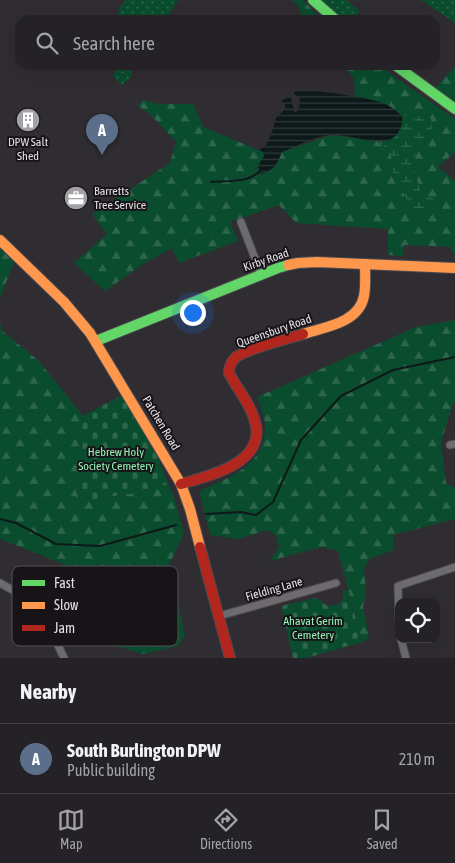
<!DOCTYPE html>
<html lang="en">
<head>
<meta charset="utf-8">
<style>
  body { margin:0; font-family:"Asap Condensed",sans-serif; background:#302f32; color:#f1f3f6 }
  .controls { position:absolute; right:15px; bottom:15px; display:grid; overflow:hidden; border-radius:10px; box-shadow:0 5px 20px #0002 }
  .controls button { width:45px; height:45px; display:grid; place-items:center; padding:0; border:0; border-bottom:1px solid #413f43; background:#242226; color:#f1f3f6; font:25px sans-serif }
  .you { position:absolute; left:192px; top:312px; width:18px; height:18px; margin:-12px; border:4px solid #fff; border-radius:50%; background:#1a73e8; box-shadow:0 0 0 8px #1a73e833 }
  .badge { display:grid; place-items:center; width:32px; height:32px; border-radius:50%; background:#a4a1a6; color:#fff; font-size:16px; font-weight:700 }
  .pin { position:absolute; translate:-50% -41px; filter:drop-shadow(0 1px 2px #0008) }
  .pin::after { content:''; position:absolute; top:26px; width:18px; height:15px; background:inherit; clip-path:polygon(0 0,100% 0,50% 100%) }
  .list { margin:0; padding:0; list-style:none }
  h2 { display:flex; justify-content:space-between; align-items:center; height:65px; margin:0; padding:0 20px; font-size:21px }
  h2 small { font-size:16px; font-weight:400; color:#a3a4a7 }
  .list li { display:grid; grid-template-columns:32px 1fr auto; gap:15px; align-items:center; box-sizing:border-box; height:70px; padding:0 20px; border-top:1px solid #413f43 }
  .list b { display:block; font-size:19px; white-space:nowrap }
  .list p { margin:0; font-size:16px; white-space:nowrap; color:#a3a4a7 }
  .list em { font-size:16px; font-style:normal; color:#a3a4a7 }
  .icon { flex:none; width:28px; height:28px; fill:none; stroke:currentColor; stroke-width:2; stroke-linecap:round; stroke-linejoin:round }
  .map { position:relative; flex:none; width:455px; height:658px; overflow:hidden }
  .search { position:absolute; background:#242226; box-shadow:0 5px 20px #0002; left:15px; right:15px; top:15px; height:55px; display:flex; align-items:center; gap:12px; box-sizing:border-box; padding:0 18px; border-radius:15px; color:#a3a4a7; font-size:19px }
  .sheet { height:135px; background:#242226 }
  nav { display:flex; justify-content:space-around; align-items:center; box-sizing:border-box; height:70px; border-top:1px solid #413f43; background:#242226; font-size:14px; color:#a3a4a7 }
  nav a { display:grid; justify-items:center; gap:2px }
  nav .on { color:#a4a1a6 }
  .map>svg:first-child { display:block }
  .grass { fill:url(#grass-dots) }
  .forest { fill:url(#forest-firs) }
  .wetland { fill:url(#wetland-marsh) }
  .cemetery { fill:url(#cemetery-stones) }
  .water { fill:url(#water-rules) }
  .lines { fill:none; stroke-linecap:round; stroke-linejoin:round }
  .stream { stroke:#0d1919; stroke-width:2 }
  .street-casing { stroke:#4c4a4e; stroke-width:9 }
  .fast-casing { stroke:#4c4a4e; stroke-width:12 }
  .slow-casing { stroke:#4c4a4e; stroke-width:12 }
  .jam-casing { stroke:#4c4a4e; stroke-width:12 }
  .street { stroke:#6d6b6e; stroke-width:7 }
  .fast { stroke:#63d668; stroke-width:10 }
  .slow { stroke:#ff974d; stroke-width:10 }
  .jam { stroke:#b3261e; stroke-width:10 }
  .labels { text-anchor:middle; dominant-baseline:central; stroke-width:4; stroke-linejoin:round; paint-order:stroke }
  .poi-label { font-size:12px; fill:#e3dfe5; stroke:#171418 }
  .street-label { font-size:12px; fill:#e3dfe5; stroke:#171418 }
  .park-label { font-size:12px; fill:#93f3b6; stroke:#171418 }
  .key { fill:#171418; stroke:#545156; stroke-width:1 }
  .key-label { font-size:14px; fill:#e3dfe5 }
</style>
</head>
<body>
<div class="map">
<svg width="455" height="658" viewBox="0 0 455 658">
  <defs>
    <pattern id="grass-dots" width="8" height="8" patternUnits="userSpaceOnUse" patternTransform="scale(1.25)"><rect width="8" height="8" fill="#0a4d2e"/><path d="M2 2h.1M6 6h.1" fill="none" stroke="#2e664c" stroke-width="1.8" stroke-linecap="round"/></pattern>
    <pattern id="forest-firs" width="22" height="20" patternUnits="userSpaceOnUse" patternTransform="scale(1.25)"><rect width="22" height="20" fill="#0a4d2e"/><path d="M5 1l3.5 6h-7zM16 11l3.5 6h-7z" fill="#2e664c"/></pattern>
    <pattern id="wetland-marsh" width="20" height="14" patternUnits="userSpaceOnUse" patternTransform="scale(1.25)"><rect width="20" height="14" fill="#0a4d2e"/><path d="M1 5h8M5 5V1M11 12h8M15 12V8" fill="none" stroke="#2e664c"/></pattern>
    <pattern id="cemetery-stones" width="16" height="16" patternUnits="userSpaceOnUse" patternTransform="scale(1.25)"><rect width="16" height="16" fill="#0a4d2e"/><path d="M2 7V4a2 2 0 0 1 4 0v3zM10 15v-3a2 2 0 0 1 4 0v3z" fill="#2e664c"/></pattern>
    <pattern id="water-rules" width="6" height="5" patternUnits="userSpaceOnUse" patternTransform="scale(1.25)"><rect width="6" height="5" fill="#0d1919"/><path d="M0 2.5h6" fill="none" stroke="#303a3a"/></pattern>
  </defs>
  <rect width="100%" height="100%" fill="#302d32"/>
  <g class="grass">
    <polygon points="126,0 178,0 169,15 160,20 117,20 119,8"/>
    <polygon points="319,0 346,0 360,11 357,15 363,20 342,20"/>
    <polygon points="421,0 455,0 455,23"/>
    <polygon points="118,65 132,65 132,76 122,85 113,76"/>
  </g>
  <g class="forest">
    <polygon points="291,0 303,0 322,20 304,20 296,3"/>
    <path d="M344,65H378L455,119V152L438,167L455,181V253H452L451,247L404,245L403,256L388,255V229L296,223L279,205L230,222L238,241L179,263L172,248L140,266L105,291L74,263L107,234L92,214L170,163L176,142L150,114L138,106L143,100L158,104H193L203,127L263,152L264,156C257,171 250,175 234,180L255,179L261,174L270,171L276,166L282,152L331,135L378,141L391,153L394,177L418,217L421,194L412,162L420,145L432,135L412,115L402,116C388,103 373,101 355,97L354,79Z"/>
    <polygon points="455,67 455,104 434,89"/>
    <polygon points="0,249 14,262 0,298"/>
    <path d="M455,320V402L453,403L441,443L446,483L455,488V519L393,535V550L369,559L364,569L366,591L363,607L369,638L362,642L338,551L321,547L270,561L279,547L276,535L267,530L238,539L210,535L199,491C231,477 267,465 265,424C264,415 260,405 257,397L416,327Z"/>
    <polygon points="0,322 2,331 39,361 83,416 76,497 82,501 134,493 168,484 173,494 184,533 169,565 185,635 178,646 143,654 100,641 83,580 63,564 0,539"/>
  </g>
  <g class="wetland">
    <polygon points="412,115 431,118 432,135 420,145 412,162 421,194 434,199 418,218 394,177 391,153 378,141 389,140 403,119 402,116"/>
    <path d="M258,168L261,174C253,180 246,183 236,184L232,182L244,177Z"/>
  </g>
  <g class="cemetery">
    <polygon points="122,395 158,458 168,484 134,493 82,501 76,497 83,416"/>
    <path d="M343,590H348L362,642L306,658H293L281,606L314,598C325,599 321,610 339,604L343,598Z"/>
  </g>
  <path class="water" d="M295,90C310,89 369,97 383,103C391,106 396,111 402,116C403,122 401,126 399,131C388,153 348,132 330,135C313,137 297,146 282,152C276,165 276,169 261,174L258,166L264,156L263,152L259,150L266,145L272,132L276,118L285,109V105L281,101L288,97L291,98L294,112H296L299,109L300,97L294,94Z"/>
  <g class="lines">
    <g class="stream">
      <path d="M211,182C228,180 247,184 260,171"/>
      <polyline points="206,514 241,512 256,515 273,502 301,440 341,396 393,370 455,357"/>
      <polyline points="0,519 16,523 56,544 100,546 176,525"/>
    </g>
    <g class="street-casing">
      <g id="street">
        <polyline points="241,222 261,274"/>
        <polyline points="450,445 455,444"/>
        <polyline points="0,583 50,611 53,617 57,643 64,658"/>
        <polyline points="219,616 336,583"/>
        <polyline points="399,620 398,586 455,567"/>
        <polyline points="401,639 406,658"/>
      </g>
    </g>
    <g class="fast-casing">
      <g id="fast">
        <polyline points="313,0 336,20"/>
        <polyline points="395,65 455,109"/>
        <polyline points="96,341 278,268 288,265"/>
      </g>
    </g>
    <g class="slow-casing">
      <g id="slow">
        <polyline points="0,240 64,302 90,333 181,484 190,509 200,547"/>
        <polyline points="288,265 298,263 317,262 455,268"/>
        <path d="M303,334C325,327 359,323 364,296C366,286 365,274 365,264"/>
      </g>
    </g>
    <g class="jam-casing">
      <g id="jam">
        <path d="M181,484C215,474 273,461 252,413C246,398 236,387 229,373C229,367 230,363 235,358C245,349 288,339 303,334"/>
        <polyline points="200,547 230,658"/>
      </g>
    </g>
    <use href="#street" class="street"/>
    <use href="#fast" class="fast"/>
    <use href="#slow" class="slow"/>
    <use href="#jam" class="jam"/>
  </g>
  <defs>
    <g id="building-disc" transform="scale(1.25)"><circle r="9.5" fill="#a4a1a6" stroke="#171418"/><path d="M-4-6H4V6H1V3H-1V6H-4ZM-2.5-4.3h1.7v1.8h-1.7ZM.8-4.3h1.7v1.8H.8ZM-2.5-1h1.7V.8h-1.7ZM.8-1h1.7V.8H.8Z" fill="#fff"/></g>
    <g id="office-disc" transform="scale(1.25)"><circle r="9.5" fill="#a4a1a6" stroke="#171418"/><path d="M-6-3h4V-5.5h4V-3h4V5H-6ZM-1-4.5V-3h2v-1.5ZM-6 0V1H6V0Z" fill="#fff"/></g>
  </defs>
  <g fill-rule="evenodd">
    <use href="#building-disc" x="28" y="120"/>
    <use href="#office-disc" x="76" y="198"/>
  </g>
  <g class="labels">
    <g class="poi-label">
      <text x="28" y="142">DPW Salt<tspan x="28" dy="14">Shed</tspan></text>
      <text x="94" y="191" text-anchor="start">Barretts<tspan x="94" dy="14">Tree Service</tspan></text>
    </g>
    <g class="street-label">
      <text transform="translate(266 260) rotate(-19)">Kirby Road</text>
      <text transform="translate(274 331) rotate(-19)">Queensbury Road</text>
      <text transform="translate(161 423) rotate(59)">Patchen Road</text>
      <text transform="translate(274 589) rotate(-16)">Fielding Lane</text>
    </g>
    <g class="park-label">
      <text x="116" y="452">Hebrew Holy<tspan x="116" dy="14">Society Cemetery</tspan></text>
      <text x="313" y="621">Ahavat Gerim<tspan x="313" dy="14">Cemetery</tspan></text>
    </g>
  </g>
  <rect x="12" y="566" width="166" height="80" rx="8" class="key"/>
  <rect x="22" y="580" width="23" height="6" fill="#63d668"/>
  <rect x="22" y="602" width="23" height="7" fill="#ff974d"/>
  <rect x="22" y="625" width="23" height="6" fill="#b3261e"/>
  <g class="key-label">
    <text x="54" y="588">Fast</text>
    <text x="54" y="610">Slow</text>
    <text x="54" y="633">Jam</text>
  </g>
</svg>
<div class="controls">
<button><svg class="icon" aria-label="locate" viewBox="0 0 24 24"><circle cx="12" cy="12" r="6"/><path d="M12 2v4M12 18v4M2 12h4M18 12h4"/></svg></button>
</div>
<div class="you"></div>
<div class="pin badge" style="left:102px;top:155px;background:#5c6f8a">A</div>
<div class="search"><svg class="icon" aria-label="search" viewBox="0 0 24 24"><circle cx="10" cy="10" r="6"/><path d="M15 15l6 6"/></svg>Search here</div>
</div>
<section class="sheet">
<h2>Nearby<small></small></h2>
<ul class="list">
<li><span class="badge" style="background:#5c6f8a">A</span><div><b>South Burlington DPW</b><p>Public building</p></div><em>210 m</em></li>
</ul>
</section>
<nav>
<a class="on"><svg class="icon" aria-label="map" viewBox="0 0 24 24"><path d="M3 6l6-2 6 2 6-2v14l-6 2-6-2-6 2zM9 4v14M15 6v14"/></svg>Map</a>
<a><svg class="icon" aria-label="directions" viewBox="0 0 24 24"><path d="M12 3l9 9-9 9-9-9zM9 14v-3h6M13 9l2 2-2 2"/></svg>Directions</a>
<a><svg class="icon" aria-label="saved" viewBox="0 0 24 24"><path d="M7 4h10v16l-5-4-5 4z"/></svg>Saved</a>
</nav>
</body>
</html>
